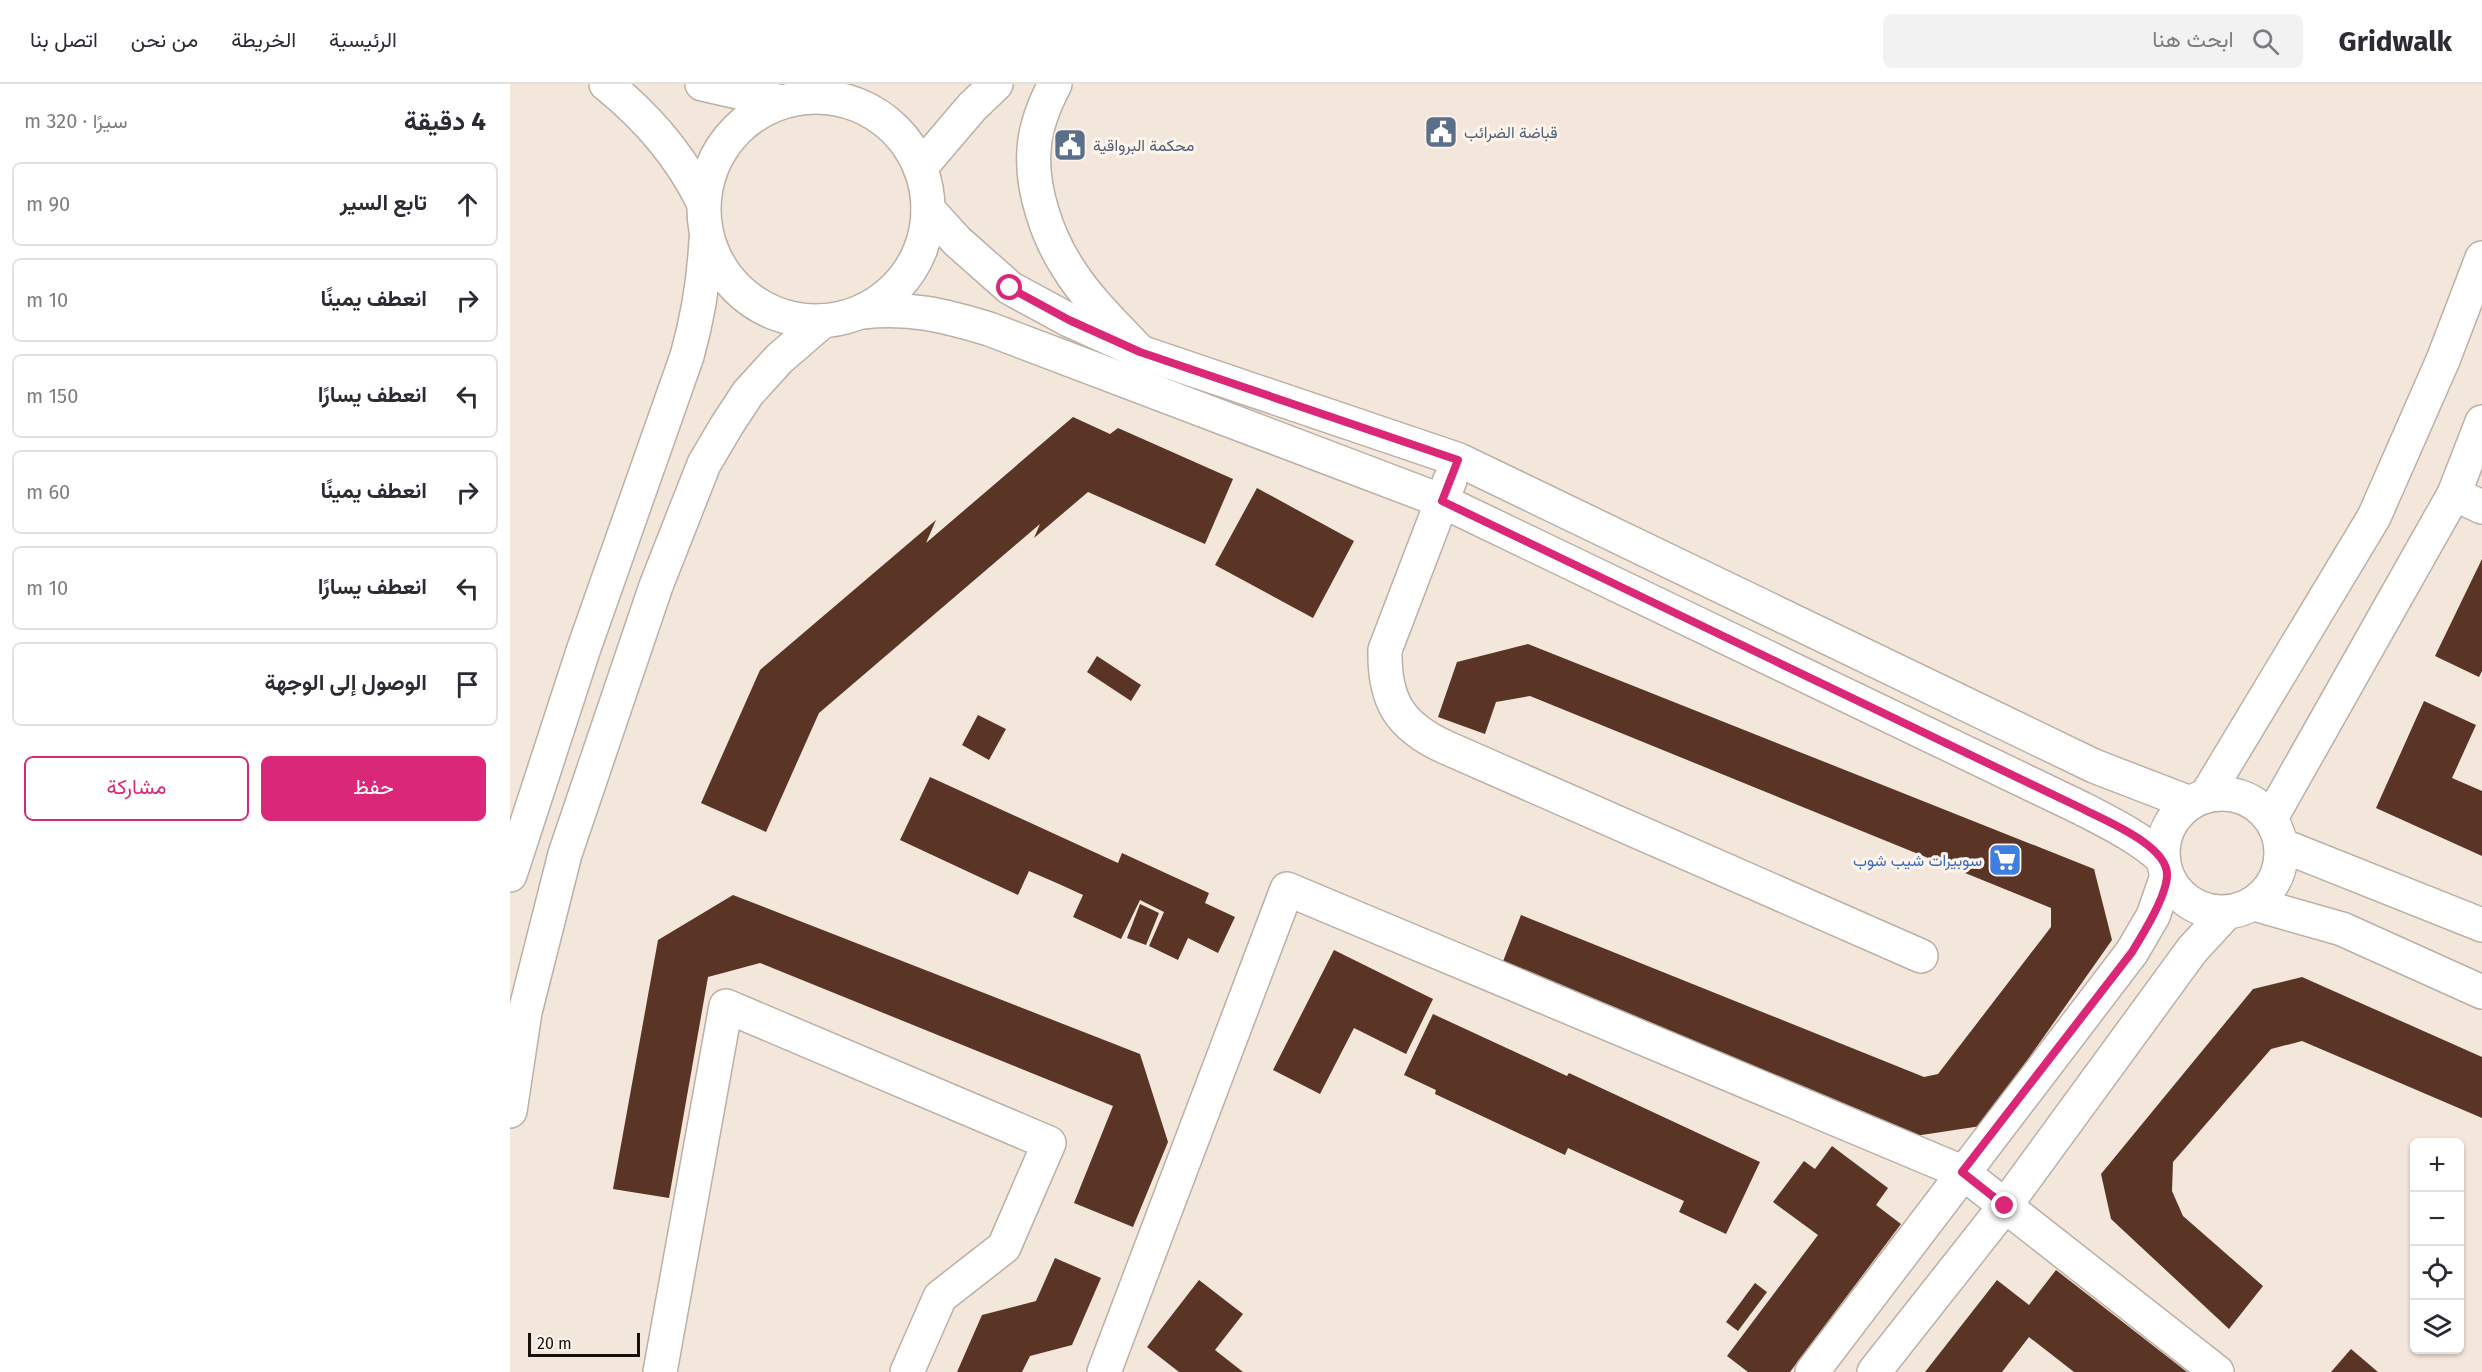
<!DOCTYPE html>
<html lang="ar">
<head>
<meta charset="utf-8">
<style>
  body { margin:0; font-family:"Fira Sans",Vazirmatn,sans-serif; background:#f2f2f3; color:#2b2b33; direction:rtl }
  .controls { position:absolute; right:18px; bottom:18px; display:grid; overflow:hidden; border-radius:9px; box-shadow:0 2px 4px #0004 }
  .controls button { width:54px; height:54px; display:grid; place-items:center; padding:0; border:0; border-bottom:2px solid #e1e1e2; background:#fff; color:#2b2b33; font:30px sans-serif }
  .scale { position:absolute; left:18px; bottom:15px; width:112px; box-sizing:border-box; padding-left:6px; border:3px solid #14100c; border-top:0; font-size:16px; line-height:21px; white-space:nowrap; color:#14100c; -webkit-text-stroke:4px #fef4eb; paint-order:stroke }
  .stop { position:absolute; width:18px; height:18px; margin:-14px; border:4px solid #db2777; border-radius:50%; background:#fff }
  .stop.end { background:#db2777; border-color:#fff; box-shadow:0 2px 6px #0008 }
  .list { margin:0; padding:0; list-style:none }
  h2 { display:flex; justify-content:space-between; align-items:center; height:78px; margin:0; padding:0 24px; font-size:26px }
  h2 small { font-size:20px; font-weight:400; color:#7c7c81 }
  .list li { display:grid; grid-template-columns:39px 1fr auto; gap:18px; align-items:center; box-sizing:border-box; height:84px; margin:0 12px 12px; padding:0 12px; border:2px solid #e1e1e2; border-radius:9px }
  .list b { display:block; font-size:22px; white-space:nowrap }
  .list em { font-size:20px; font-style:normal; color:#7c7c81 }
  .actions { display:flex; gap:12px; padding:18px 24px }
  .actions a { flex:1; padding:14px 0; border:2px solid #db2777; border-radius:9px; text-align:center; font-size:21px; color:#db2777 }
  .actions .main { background:#db2777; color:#fff }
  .icon { flex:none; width:33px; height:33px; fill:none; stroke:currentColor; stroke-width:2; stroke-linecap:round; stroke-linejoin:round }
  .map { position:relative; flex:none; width:1972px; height:1288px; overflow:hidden; direction:ltr }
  header { display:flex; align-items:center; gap:36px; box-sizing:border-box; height:84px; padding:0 30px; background:#fff; border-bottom:2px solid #e1e1e2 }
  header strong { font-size:28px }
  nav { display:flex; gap:33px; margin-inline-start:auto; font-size:21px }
  .search { width:420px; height:54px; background:#f2f2f3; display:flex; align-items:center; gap:15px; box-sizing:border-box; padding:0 21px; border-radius:9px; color:#7c7c81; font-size:22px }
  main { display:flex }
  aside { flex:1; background:#fff }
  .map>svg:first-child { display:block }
  .building { fill:#5a3526 }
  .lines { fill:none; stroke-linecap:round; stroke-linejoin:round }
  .minor-casing { stroke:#bcafa5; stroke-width:36 }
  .major-casing { stroke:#bcafa5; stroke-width:36 }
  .highway-casing { stroke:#bcafa5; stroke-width:36 }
  .minor { stroke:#fff; stroke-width:33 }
  .major { stroke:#fff; stroke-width:33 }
  .highway { stroke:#fff; stroke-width:33 }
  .route { stroke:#db2777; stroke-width:8 }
  .labels { text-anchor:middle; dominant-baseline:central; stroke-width:6; stroke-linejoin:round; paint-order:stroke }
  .service-label { font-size:16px; fill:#4e5e75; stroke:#fef4eb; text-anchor:start }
  .shop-label { font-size:16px; fill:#366cbe; stroke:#fef4eb; text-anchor:end }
</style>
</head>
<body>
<header>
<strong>Gridwalk</strong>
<div class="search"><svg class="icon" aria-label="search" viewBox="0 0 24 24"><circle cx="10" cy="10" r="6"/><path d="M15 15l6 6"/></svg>ابحث هنا</div>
<nav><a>الرئيسية</a><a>الخريطة</a><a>من نحن</a><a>اتصل بنا</a></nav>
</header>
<main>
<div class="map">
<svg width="1972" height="1288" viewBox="0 0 1972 1288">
  <rect width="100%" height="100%" fill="#f3e6db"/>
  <g class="building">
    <polygon points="563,333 600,350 608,344 723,395 695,460 578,408 524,454 530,440 309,629 256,748 191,719 250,586 426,436 416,459"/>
    <polygon points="747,404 844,457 803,534 705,481"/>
    <polygon points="1972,475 1972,587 1969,593 1925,572"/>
    <polygon points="1018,560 1584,785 1602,856 1471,1042 1405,1052 990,885 1011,831 1414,993 1428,990 1541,843 1541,824 1020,612 986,618 975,650 928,633 947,578"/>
    <polygon points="587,572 631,601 621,617 577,588"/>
    <polygon points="1914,617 1966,641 1942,694 1972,707 1972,772 1866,724"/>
    <polygon points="468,631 496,645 479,676 452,661"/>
    <polygon points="420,693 608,779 612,769 699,809 695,819 725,833 708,869 678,854 668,876 639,862 654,828 630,816 611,855 563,833 573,811 549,800 519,787 508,811 390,756"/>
    <polygon points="223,811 630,970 658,1058 623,1143 564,1119 603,1022 250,879 198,893 159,1114 103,1105 148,856"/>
    <polygon points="630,820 649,829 636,861 617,854"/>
    <polygon points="824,866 923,915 896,970 844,944 810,1010 763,986"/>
    <polygon points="1792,893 1972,973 1972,1034 1792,957 1761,965 1663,1078 1662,1107 1673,1132 1753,1202 1719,1245 1601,1135 1591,1090 1743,905"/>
    <polygon points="923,930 1057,992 1059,989 1250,1078 1216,1150 1169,1128 1174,1117 1058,1064 1055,1071 925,1010 926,1006 894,991"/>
    <polygon points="1322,1062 1378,1104 1366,1121 1391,1140 1280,1288 1238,1288 1217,1272 1308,1151 1263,1118 1294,1077 1305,1085"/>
    <polygon points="545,1174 591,1194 562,1261 520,1272 512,1288 447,1288 472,1231 526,1217"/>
    <polygon points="1546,1186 1677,1288 1564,1288 1519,1253 1492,1288 1415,1288 1487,1196 1519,1221"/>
    <polygon points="689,1196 733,1230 705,1266 733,1288 669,1288 637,1263"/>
    <polygon points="1245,1199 1257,1208 1228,1247 1216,1238"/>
    <polygon points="1841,1265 1868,1288 1821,1288"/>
  </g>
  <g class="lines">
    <g class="minor-casing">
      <g id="minor">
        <polyline points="418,125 447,157 500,204 559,236 630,268 949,376 1584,682 1680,719"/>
        <path d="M352,228C401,223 433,231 479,245L932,417L1573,725C1602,740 1630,754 1653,775"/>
        <path d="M940,396L875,566C874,616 889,642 935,663L1411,872"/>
        <polyline points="1944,410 1972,423"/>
        <circle cx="1712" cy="769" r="59"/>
        <polyline points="1696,712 1864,433 1933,276 1972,174"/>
        <polyline points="1761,734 1944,410 1972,338"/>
        <polyline points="1771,761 1972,841"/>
        <polyline points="1744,820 1832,845 1972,908"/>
        <polyline points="150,1288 216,922 539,1059 494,1163 430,1213 397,1288"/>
        <polyline points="594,1288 777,805 1452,1088 1707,1288"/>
        <polyline points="1302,1288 1622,868 1643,832 1657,792"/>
        <polyline points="1364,1288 1495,1122 1682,866 1716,829"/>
      </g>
    </g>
    <g class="major-casing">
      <g id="major">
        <path d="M96,0C137,33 170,71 193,118"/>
        <polyline points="192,0 272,18"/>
      </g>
    </g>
    <g class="highway-casing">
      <g id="highway">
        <path d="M545,0C535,19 525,44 524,66C521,104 537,152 558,184C577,215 605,241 630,268"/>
        <circle cx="306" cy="125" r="112"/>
        <polyline points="410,84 462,23 486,0"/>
        <path d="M0,791L73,567L177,272C188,233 194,196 196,156"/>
        <polyline points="0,1027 15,928 55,770 146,502 194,380 217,341 238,309 269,275 313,237"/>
      </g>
    </g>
    <use href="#minor" class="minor"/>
    <use href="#major" class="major"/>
    <use href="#highway" class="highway"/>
  </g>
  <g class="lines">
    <path class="route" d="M500,204L559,236L630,268L948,376L932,417L1573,725C1596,737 1659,762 1657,792C1656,813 1633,850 1622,868L1452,1088L1495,1122"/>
  </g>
  <defs>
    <g id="civic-square" transform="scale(1.725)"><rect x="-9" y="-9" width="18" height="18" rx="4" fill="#5c6f8a" stroke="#fef4eb"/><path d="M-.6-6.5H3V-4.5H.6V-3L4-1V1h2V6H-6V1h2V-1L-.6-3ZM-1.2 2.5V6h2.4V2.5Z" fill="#fff"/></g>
    <g id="supermarket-square" transform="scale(1.725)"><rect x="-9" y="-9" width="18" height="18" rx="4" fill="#3f7fe0" stroke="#fef4eb"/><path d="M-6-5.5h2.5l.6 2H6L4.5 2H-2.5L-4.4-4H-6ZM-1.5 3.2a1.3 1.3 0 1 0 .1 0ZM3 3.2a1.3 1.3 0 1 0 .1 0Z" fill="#fff"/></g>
  </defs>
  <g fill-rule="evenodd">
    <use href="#civic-square" x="931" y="48"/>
    <use href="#civic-square" x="560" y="61"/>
    <use href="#supermarket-square" x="1495" y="776"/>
  </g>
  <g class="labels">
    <g class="service-label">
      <text x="954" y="48">قباضة الضرائب</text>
      <text x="583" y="61">محكمة البرواقية</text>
    </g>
    <g class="shop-label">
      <text x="1472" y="776">سوبيرات شيب شوب</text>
    </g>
  </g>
</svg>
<div class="controls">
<button>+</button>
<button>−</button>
<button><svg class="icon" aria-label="locate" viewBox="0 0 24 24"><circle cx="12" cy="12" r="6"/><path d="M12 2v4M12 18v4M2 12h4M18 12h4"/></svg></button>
<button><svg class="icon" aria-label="layers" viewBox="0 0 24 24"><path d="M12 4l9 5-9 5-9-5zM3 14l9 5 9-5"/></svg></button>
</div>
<div class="scale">20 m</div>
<div class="stop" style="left:500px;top:204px"></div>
<div class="stop end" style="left:1495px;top:1122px"></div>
</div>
<aside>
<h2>4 دقيقة<small>سيرًا · 320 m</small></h2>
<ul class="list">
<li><svg class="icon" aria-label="ahead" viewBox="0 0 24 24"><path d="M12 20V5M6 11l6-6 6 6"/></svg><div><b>تابع السير</b></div><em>90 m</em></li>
<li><svg class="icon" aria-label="right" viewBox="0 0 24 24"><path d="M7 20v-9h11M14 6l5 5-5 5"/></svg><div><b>انعطف يمينًا</b></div><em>10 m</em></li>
<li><svg class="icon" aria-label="left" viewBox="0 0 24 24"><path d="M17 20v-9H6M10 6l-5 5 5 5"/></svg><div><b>انعطف يسارًا</b></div><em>150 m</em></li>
<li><svg class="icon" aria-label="right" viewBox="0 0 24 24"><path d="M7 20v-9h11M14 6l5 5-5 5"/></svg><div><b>انعطف يمينًا</b></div><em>60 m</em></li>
<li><svg class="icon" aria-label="left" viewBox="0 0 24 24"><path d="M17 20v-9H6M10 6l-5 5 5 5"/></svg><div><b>انعطف يسارًا</b></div><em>10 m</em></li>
<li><svg class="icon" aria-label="arrive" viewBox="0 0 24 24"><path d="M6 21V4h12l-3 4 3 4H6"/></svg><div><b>الوصول إلى الوجهة</b></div></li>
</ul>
<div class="actions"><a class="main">حفظ</a><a>مشاركة</a></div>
</aside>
</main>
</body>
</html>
